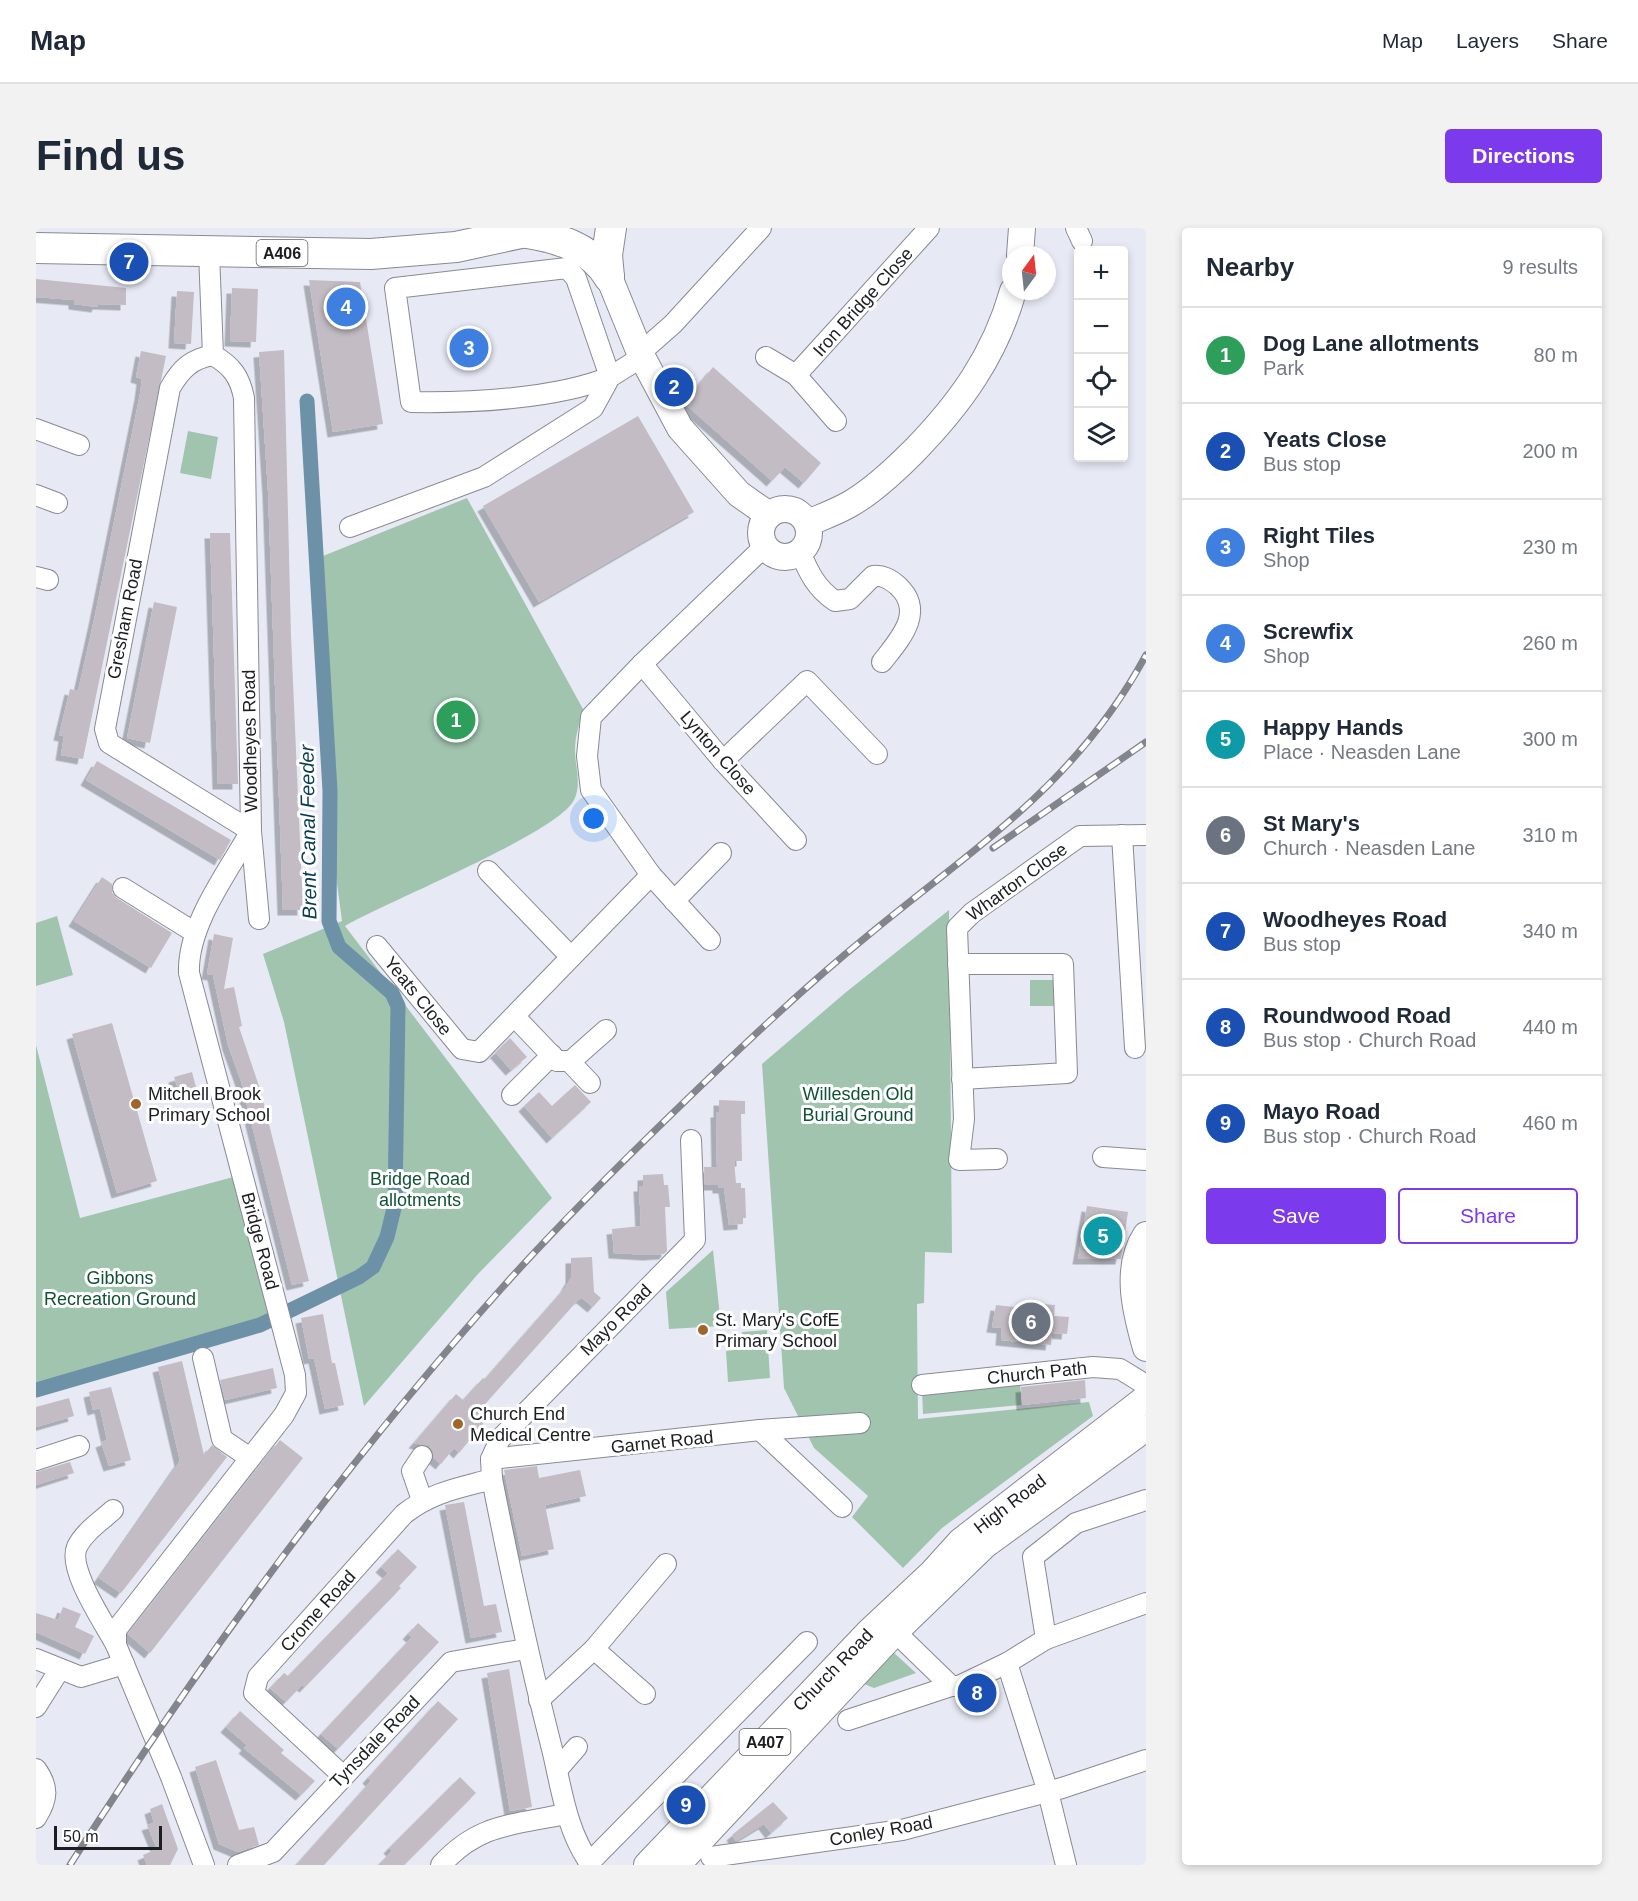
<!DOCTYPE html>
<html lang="en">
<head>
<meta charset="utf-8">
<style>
  body { margin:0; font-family:Helvetica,sans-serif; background:#f2f2f3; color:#1f2937 }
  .controls { position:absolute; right:18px; top:18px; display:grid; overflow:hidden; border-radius:6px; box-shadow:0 3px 9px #0003 }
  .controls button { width:54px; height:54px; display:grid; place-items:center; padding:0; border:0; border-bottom:2px solid #e0e1e3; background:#fff; color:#1f2937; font:30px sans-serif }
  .compass { position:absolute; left:966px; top:18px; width:54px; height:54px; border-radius:50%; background:#fff; box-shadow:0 3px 9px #0003; rotate:15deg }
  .scale { position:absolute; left:18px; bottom:15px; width:108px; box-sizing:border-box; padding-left:6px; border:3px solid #1b1d20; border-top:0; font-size:16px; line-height:21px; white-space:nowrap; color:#1b1d20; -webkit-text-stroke:4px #fff; paint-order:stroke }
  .you { position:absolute; left:558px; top:591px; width:21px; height:21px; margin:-15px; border:4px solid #fff; border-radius:50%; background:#1a73e8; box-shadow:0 0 0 9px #1a73e833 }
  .badge { display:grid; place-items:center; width:39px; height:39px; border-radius:50%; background:#7c3aed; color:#fff; font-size:20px; font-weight:700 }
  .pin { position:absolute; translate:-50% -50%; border:3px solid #fff; box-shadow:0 2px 6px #0006 }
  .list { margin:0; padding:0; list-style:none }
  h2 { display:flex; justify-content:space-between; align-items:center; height:78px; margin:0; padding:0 24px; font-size:26px }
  h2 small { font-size:20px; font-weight:400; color:#747a83 }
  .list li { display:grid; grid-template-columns:39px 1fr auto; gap:18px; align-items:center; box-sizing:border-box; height:96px; padding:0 24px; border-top:2px solid #e0e1e3 }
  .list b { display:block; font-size:22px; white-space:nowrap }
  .list p { margin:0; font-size:20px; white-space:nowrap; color:#747a83 }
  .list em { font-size:20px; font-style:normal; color:#747a83 }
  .actions { display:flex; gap:12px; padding:18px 24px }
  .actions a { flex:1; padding:14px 0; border:2px solid #7c3aed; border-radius:6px; text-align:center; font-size:21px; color:#7c3aed }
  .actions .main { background:#7c3aed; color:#fff }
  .icon { flex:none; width:33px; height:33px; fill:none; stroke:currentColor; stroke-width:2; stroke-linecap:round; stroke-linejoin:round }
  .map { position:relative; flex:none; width:1110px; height:1637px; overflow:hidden; border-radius:6px }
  header { display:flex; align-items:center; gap:36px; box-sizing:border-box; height:84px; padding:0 30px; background:#fff; border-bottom:2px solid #e0e1e3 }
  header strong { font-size:28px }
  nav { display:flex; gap:33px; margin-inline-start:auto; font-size:21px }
  .intro { display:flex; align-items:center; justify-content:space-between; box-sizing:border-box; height:144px; padding:0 36px }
  h1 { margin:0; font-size:42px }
  .button { padding:15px 27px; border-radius:6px; background:#7c3aed; color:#fff; font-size:21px; font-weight:700 }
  main { display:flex; gap:36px; padding:0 36px }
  aside { flex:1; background:#fff; border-radius:6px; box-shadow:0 3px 9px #0003 }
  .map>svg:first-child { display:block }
  .green { fill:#a1c4af }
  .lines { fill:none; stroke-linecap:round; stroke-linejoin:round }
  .canal { stroke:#6d92a8; stroke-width:15 }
  .building { fill:#c3bcc4; filter:url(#shadow) }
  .minor-casing { stroke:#878a93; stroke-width:22 }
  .major-casing { stroke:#878a93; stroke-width:28 }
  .highway-casing { stroke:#878a93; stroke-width:32 }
  .minor { stroke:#fff; stroke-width:20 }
  .major { stroke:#fff; stroke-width:26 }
  .highway { stroke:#fff; stroke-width:30 }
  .rail-casing { stroke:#82858c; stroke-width:7 }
  .rail { stroke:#fff; stroke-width:4.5; stroke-dasharray:14; stroke-linecap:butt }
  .poi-dot { fill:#a26529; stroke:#fff; stroke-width:2 }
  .labels { text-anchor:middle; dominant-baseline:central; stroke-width:6; stroke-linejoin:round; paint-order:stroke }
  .shield { fill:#fff; stroke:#5f6163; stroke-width:1.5 }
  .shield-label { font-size:16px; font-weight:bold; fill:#1b1d20 }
  .street-label { font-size:18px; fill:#1b1d20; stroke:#fff }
  .poi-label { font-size:18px; fill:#1b1d20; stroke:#fff; text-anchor:start }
  .park-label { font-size:18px; fill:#0f5235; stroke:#fff }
  .water-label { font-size:20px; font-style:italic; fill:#093d55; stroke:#fff }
</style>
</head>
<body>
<header>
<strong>Map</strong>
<nav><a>Map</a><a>Layers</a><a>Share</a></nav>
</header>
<div class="intro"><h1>Find us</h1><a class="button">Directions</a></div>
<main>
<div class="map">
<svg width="1110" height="1637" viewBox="0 0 1110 1637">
  <defs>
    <filter id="shadow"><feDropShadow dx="-5.5" dy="5.5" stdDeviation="0" flood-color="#0004"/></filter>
  </defs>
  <rect width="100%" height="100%" fill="#e7eaf5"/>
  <g class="green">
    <polygon points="152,203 182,209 175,251 144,245"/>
    <path d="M431,270L547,481C544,494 539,508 539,522C539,539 546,556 538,572C522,605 350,674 309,698L516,970L442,1046L328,1178L248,794L227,726L306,693L298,633L299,574L287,328Z"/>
    <polygon points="913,682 916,1025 889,1024 888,1075 881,1076 882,1191 1053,1174 1057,1188 906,1300 867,1340 816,1289 832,1268 778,1220 748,1160 726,836 809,765"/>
    <polygon points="21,688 37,747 0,758 0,695"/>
    <rect x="994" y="752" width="28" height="26"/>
    <polygon points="0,817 44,990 201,948 241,1091 222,1102 0,1166"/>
    <polygon points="677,1022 685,1098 633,1101 630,1064"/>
    <polygon points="731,1102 734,1150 692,1154 690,1123 706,1121 706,1104"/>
    <polygon points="984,1155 986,1177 887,1186 886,1161"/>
    <polygon points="856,1423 880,1445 838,1460 828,1456"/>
  </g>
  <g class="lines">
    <polyline class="canal" points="0,1162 224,1097 323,1049 337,1039 351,1009 359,976 362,778 356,765 303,719 293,693 294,563 271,173"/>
  </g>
  <g class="building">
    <polygon points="0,51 90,60 90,77 62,76 61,79 38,76 38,72 0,69"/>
    <polygon points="273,52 324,54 347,196 297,204"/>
    <polygon points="196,60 222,61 220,114 194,113"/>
    <polygon points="141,63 158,64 155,116 138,115"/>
    <polygon points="248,122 255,408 267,682 247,682 232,263 223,124"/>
    <polygon points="105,123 130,128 47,531 25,527 28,508 23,507 34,461 42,463 58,392 104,166 106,151 100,149"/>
    <polygon points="677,139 785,235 768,255 749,239 736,253 648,175"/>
    <polygon points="602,188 658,284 503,374 447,278"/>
    <polygon points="174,305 194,305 202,556 182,556"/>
    <polygon points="118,374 141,379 114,515 91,510"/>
    <polygon points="61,533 195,612 184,632 50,552"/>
    <polygon points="66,649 76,656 76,665 81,670 136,705 115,740 38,693"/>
    <polygon points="178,706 197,710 188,761 198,759 206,798 203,799 224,861 273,1053 256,1057 205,853 192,817 177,747 171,746"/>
    <polygon points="76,795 121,953 81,965 36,806"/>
    <polygon points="474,810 491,829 475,842 460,825 457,827"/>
    <polygon points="156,844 160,859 143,864 138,849"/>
    <polygon points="539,857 555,874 516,910 488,878 503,864 516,878"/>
    <polygon points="683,872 709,873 709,886 705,886 706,933 698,933 700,955 705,955 705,960 709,960 710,990 707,990 707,996 693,997 688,960 682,960 682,957 669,957 668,939 681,939 680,884 683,884"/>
    <polygon points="627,946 628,957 632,957 634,979 629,979 631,1023 628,1026 612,1027 578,1025 576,1001 605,998 603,958 607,958 607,947"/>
    <polygon points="1051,978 1092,984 1085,1031 1042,1031"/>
    <polygon points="556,1029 558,1064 565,1070 557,1079 546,1070 542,1072 442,1184 451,1191 423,1225 418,1220 405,1236 398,1230 393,1218 378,1215 420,1166 427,1172 447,1150 449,1151 529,1060 535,1050 535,1030"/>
    <polygon points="1005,1076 1019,1077 1018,1088 1033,1089 1031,1106 1016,1105 1015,1117 965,1112 966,1100 956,1099 960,1077 1004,1082"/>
    <polygon points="287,1086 296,1135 299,1135 308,1177 289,1181 278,1130 273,1131 265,1090"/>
    <polygon points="146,1133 168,1227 176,1217 191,1229 85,1365 63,1350 144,1233 122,1139"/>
    <polygon points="237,1140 241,1160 189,1172 184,1152"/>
    <polygon points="1049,1152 1050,1170 986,1177 985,1159"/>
    <polygon points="75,1159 95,1232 73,1238 65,1214 71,1212 64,1180 57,1182 53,1164"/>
    <polygon points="33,1170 38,1188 0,1199 0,1179"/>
    <polygon points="244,1212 267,1230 114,1425 92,1406"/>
    <polygon points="34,1234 38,1245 0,1257 0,1244"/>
    <polygon points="501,1238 503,1250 544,1242 550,1268 509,1277 518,1321 486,1328 468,1242"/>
    <polygon points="428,1274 448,1378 460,1376 466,1404 435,1410 409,1277"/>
    <polygon points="362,1321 381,1339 363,1358 365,1360 269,1459 266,1457 250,1474 234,1460 248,1445 252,1448 352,1345 345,1339"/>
    <polygon points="27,1379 45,1386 39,1399 58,1408 49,1426 0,1404 0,1385 22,1392"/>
    <polygon points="382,1395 403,1414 302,1521 285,1506 376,1409 372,1406"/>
    <polygon points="473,1441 496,1579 474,1583 451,1445"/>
    <polygon points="402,1473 422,1491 288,1637 260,1637 335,1553 332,1550"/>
    <polygon points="204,1483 248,1522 245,1525 279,1553 265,1567 208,1520 211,1517 190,1499"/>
    <polygon points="180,1532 203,1602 218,1599 223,1617 202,1624 183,1616 159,1539"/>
    <polygon points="424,1549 440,1565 368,1637 342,1637 356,1623 353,1620"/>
    <polygon points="737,1574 752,1590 735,1605 728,1596 700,1613 696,1607"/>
    <polygon points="126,1576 142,1621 134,1637 111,1637 107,1627 121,1621 111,1597 118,1595 114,1581"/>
  </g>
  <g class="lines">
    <g class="minor-casing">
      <g id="minor">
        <polyline points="1040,0 1046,13"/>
        <path d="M173,24L177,127C196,138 204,149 208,170L215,603L223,691"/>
        <path d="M531,40L540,50L574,149C519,171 434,175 375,174L359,60Z"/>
        <polyline points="604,125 637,96 725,0"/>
        <path d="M177,127C155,131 145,141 134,160L69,501L73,515L215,603"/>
        <polyline points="730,129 760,147"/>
        <polyline points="800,193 760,147 893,0"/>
        <polyline points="0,201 43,217"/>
        <polyline points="0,267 21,275"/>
        <polyline points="314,299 448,249 557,180 574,149 606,129"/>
        <path d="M764,324C773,345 780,360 799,373L814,371L837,348C847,347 854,351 862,358C890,384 863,412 846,434"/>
        <polyline points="0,349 12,352"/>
        <polyline points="606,436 687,533 760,612"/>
        <polyline points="687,533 771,453 841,526"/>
        <polyline points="1086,607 1099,820"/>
        <polyline points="452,643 535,729"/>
        <polyline points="615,647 674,712"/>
        <polyline points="87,660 158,704"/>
        <polyline points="638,673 685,625"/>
        <polyline points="341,718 426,821 443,824 615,647 555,562 551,528 555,489 606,436 728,319"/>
        <polyline points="922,736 1027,736 1031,845 926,851"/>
        <polyline points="479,789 521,833 535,833 570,802"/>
        <polyline points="533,833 554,855"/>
        <polyline points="476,867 516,827"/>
        <polyline points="1067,929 1110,932"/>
        <polyline points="961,931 923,932 928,891 921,700 936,685 1044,608 1110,607"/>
        <polyline points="167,1130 186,1211 214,1230"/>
        <polyline points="886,1157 1057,1139 1084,1141 1110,1157"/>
        <polyline points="724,1202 806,1279"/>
        <polyline points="386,1228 376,1243 386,1272"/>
        <polyline points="455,1231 724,1202 824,1195"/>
        <polyline points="0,1232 43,1218"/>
        <path d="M77,1282C65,1293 48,1304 41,1319C31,1341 69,1396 80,1417"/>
        <polyline points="850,1395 915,1458 923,1458 971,1435 1010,1411 1110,1375"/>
        <polyline points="1010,1411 997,1329 1040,1295 1110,1272"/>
        <polyline points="558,1421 609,1466"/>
        <polyline points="0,1431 45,1449 88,1436"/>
        <polyline points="971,1435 1012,1564 1030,1637"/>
        <polyline points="503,1472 558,1421 630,1336"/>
        <polyline points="0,1479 24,1441"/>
        <polyline points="812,1492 915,1458"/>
        <path d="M0,1541C13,1559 12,1571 0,1590"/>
        <polyline points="521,1542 541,1519"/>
        <path d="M306,1547L218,1465L222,1449L368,1286C396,1264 423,1260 456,1251"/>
        <polyline points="675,1629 866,1602 1026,1560 1110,1532"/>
        <polyline points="553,1635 771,1414"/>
        <path d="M168,1637L135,1549L80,1417V1402L248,1187L260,1165L259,1147L153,745C151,697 192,644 215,603"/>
        <polyline points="202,1637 237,1624 415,1434 490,1421"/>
        <path d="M405,1637C443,1595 478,1597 529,1586"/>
        <path d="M555,1637C530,1602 526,1562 516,1521C493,1431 474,1342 456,1251L455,1231L464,1211L659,1012L655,912"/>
      </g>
    </g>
    <g class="major-casing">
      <g id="major">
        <polyline points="984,27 986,0"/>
        <polyline points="573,49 604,125 644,200 703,266 733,287"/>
        <circle cx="749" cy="305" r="24"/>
        <path d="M772,295C786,289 800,284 814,276C837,263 858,243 877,224C923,177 959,128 977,63"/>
        <path d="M1110,1007C1088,1040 1100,1085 1110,1120"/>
        <polyline points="611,1637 833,1404 896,1345 925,1313 1110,1170"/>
        <polyline points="641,1637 859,1404 949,1317 1110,1200"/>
      </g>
    </g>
    <g class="highway-casing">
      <g id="highway">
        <path d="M491,5C522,10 556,20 573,49"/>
        <polyline points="0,20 335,26 420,19 508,0"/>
        <polyline points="573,49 571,27 575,0"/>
      </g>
    </g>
    <use href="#minor" class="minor"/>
    <use href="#major" class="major"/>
    <use href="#highway" class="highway"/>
    <g class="rail-casing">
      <g id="rail">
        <polyline points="957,620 1110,514"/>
        <path d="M34,1637C163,1435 305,1240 465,1061C521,998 582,938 642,880C703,821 765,762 830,709C940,618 1040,557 1110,427"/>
      </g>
    </g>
    <use href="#rail" class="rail"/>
  </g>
  <g class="poi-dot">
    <circle cx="100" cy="876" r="6"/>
    <circle cx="667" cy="1102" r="6"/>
    <circle cx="422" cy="1196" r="6"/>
  </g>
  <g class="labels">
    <g class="shield">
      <rect x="220.5" y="12" width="51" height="26" rx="4.5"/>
      <rect x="703.5" y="1501" width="51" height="26" rx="4.5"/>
    </g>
    <g class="shield-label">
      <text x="246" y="25">A406</text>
      <text x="729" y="1514">A407</text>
    </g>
    <g class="street-label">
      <text transform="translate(827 74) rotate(-48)">Iron Bridge Close</text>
      <text transform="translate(89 391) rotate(-79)">Gresham Road</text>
      <text transform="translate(214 513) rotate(-91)">Woodheyes Road</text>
      <text transform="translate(682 525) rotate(49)">Lynton Close</text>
      <text transform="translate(981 654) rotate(-36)">Wharton Close</text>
      <text transform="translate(382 768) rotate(51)">Yeats Close</text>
      <text transform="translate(224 1013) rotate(75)">Bridge Road</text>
      <text transform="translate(580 1092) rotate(-45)">Mayo Road</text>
      <text transform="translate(1001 1145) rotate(-6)">Church Path</text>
      <text transform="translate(626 1214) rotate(-6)">Garnet Road</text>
      <text transform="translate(974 1276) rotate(-37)">High Road</text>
      <text transform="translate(282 1383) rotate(-48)">Crome Road</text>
      <text transform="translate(797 1442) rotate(-46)">Church Road</text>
      <text transform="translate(339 1514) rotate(-46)">Tynsdale Road</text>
      <text transform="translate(845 1603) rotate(-10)">Conley Road</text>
    </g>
    <g class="poi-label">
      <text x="112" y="866">Mitchell Brook<tspan x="112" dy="21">Primary School</tspan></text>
      <text x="679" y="1092">St. Mary's CofE<tspan x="679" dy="21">Primary School</tspan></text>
      <text x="434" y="1186">Church End<tspan x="434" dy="21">Medical Centre</tspan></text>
    </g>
    <g class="park-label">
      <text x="822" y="866">Willesden Old<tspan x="822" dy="21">Burial Ground</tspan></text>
      <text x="384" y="951">Bridge Road<tspan x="384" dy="21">allotments</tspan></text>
      <text x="84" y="1050">Gibbons<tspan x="84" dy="21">Recreation Ground</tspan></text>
    </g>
    <g class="water-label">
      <text transform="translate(272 604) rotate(-91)">Brent Canal Feeder</text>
    </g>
  </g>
</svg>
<div class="controls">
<button>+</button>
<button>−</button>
<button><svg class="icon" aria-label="locate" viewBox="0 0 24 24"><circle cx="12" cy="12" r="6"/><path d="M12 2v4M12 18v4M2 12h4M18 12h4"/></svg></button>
<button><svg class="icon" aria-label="layers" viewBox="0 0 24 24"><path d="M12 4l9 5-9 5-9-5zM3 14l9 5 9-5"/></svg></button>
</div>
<svg class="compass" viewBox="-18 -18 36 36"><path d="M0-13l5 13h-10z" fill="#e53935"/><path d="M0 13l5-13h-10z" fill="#747a83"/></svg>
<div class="scale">50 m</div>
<div class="you"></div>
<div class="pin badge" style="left:420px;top:492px;background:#2e9e5b">1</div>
<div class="pin badge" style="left:638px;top:159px;background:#1a4fb4">2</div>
<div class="pin badge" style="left:433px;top:120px;background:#3f7fe0">3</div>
<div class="pin badge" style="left:310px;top:79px;background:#3f7fe0">4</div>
<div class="pin badge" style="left:1067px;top:1008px;background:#0f9aa8">5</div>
<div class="pin badge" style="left:995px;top:1094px;background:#6b7280">6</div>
<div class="pin badge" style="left:93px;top:34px;background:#1a4fb4">7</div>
<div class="pin badge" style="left:941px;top:1465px;background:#1a4fb4">8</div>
<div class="pin badge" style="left:650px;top:1577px;background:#1a4fb4">9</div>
</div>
<aside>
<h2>Nearby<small>9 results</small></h2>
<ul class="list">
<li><span class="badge" style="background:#2e9e5b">1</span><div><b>Dog Lane allotments</b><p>Park</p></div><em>80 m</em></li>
<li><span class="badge" style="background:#1a4fb4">2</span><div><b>Yeats Close</b><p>Bus stop</p></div><em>200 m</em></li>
<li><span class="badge" style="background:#3f7fe0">3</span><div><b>Right Tiles</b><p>Shop</p></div><em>230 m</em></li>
<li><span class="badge" style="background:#3f7fe0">4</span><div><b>Screwfix</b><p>Shop</p></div><em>260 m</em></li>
<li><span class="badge" style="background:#0f9aa8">5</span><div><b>Happy Hands</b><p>Place · Neasden Lane</p></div><em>300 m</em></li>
<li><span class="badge" style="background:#6b7280">6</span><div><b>St Mary's</b><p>Church · Neasden Lane</p></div><em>310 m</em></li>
<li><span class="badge" style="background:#1a4fb4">7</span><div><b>Woodheyes Road</b><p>Bus stop</p></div><em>340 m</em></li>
<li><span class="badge" style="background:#1a4fb4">8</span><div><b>Roundwood Road</b><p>Bus stop · Church Road</p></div><em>440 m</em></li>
<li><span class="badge" style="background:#1a4fb4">9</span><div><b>Mayo Road</b><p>Bus stop · Church Road</p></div><em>460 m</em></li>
</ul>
<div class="actions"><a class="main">Save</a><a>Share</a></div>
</aside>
</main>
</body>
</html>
